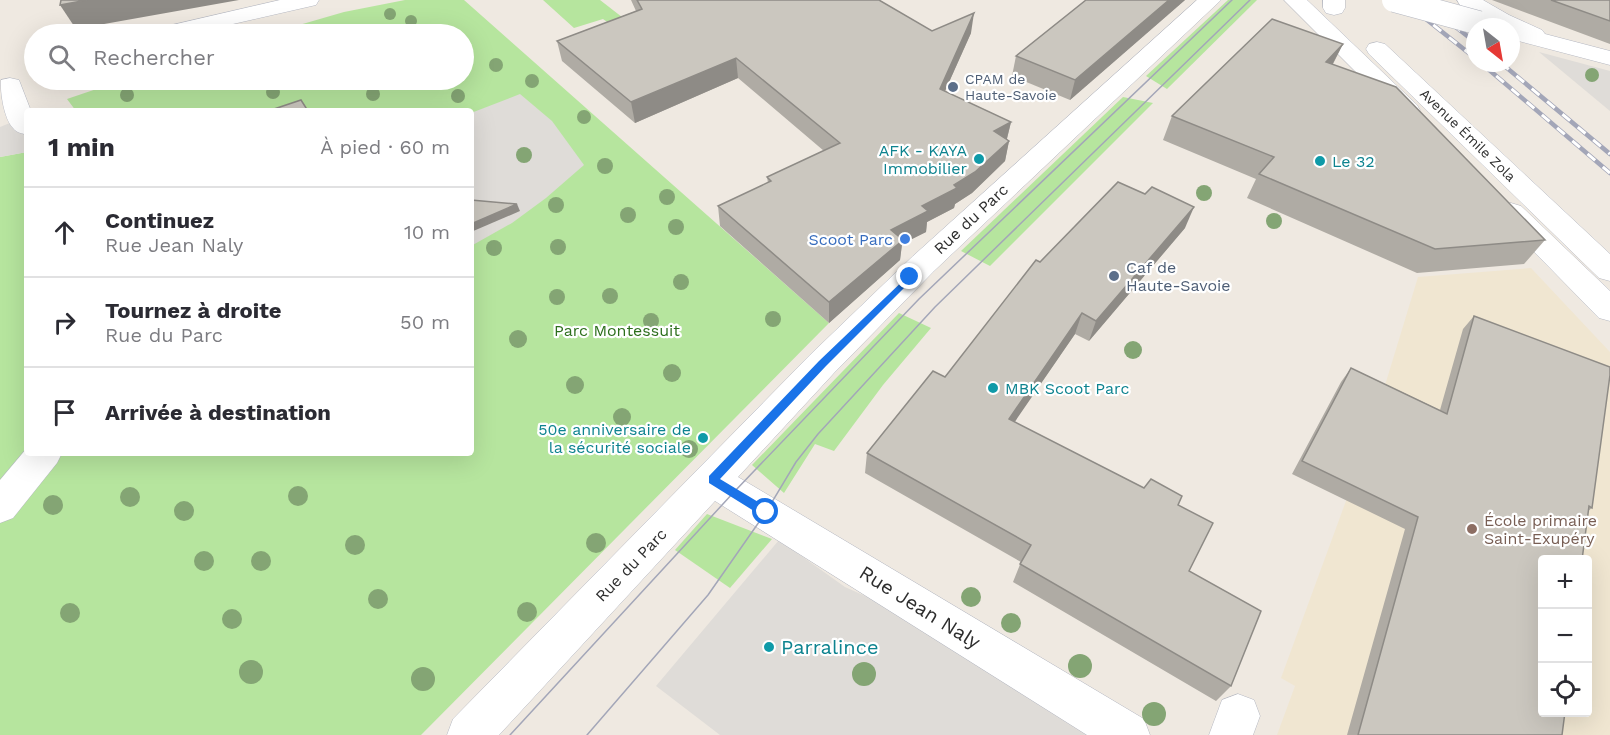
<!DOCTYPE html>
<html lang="fr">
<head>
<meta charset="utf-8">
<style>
  body { margin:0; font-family:"Work Sans",sans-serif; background:#f2f2f3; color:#2b2b33 }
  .controls { position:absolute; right:18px; bottom:18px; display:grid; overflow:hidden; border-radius:6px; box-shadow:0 6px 24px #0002 }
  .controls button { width:54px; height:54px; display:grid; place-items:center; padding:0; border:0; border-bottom:2px solid #e1e1e2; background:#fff; color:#2b2b33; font:30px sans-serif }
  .compass { position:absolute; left:1466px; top:18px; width:54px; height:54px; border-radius:50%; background:#fff; box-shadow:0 6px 24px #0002; rotate:149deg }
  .stop { position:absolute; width:18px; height:18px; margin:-14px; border:4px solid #1a73e8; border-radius:50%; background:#fff }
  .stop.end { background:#1a73e8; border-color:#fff; box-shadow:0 2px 6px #0008 }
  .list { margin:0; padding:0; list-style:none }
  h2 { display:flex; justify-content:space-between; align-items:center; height:78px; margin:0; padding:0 24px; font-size:26px }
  h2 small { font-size:20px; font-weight:400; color:#7c7c81 }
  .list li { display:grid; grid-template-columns:39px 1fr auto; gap:18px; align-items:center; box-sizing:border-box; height:90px; padding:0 24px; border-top:2px solid #e1e1e2 }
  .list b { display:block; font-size:22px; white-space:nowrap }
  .list p { margin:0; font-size:20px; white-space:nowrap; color:#7c7c81 }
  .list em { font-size:20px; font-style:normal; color:#7c7c81 }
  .icon { flex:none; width:33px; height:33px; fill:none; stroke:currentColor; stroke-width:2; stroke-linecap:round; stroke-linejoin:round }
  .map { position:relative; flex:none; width:1610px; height:735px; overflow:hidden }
  .search { position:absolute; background:#fff; box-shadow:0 6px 24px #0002; left:24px; top:24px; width:450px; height:66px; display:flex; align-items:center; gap:15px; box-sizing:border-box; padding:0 21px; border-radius:33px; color:#7c7c81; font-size:22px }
  .panel { position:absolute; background:#fff; box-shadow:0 6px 24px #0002; left:24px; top:108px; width:450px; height:348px; border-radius:6px }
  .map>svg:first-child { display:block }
  .education { fill:#f0e6d1; fill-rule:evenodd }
  .green { fill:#b6e59e }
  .plaza { fill:#dfdcd8 }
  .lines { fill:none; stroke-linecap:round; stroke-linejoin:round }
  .minor-casing { stroke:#b4b7c1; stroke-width:1 }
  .minor { fill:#fff; fill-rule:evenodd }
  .tram { stroke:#a3a6b8; stroke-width:1.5 }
  .rail-casing { stroke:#a3a6b8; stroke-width:4.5 }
  .rail { stroke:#fff; stroke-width:3; stroke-dasharray:10; stroke-linecap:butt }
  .minor-bridge-casing { stroke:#b4b7c1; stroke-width:25; stroke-linecap:butt }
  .minor-bridge { stroke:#fff; stroke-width:24 }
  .tree { fill:#84a574 }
  .wall { fill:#afaba4 }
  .shaded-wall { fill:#8e8b86 }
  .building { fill:#cbc7bf; stroke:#8e8b86; stroke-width:1.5 }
  .route { fill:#1a73e8 }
  .service-dot { fill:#5c6f8a; stroke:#fff; stroke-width:2 }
  .culture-dot { fill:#0f9aa8; stroke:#fff; stroke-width:2 }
  .shop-dot { fill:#3f7fe0; stroke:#fff; stroke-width:2 }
  .education-dot { fill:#8d6e63; stroke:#fff; stroke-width:2 }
  .labels { text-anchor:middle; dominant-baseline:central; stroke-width:4.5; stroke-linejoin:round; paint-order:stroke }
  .far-service-label { font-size:14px; fill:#4e5e75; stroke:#fff; text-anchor:start }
  .far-street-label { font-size:14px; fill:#2e2e2e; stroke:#fff }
  .culture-label { font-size:16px; fill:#0d838f; stroke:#fff; text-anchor:end }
  .street-label { font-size:16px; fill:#2e2e2e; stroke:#fff }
  .shop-label { font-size:16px; fill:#366cbe; stroke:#fff; text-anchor:end }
  .service-label { font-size:16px; fill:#4e5e75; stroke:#fff; text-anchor:start }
  .park-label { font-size:16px; fill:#2c6e1b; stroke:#fff }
  .education-label { font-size:16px; fill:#785e54; stroke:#fff; text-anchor:start }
  .near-street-label { font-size:20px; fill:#2e2e2e; stroke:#fff }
  .near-culture-label { font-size:20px; fill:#0d838f; stroke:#fff; text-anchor:start }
</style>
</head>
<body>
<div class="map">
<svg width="1610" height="735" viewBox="0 0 1610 735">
  <rect width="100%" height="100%" fill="#efe9e1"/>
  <path class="education" d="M1531,268L1610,352V735H1277L1295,686L1281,678L1368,441L1418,277ZM1542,560H1588V712H1542Z"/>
  <g class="green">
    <polygon points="405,0 464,0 829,323 421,735 0,735 0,157 27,152 27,453 471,453 471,111 76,111 67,99 123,80 464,80 464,34 268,34 344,12"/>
    <polygon points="543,0 600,0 649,38 627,36 603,19 574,28"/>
    <polygon points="1228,0 1257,0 1167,89 1146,76"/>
    <polygon points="1123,97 1153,103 990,266 961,251"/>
    <polygon points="899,313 931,328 883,385 834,451 815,444 784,493 752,465"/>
    <polygon points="707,514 772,539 730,588 675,550"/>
  </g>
  <g class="plaza">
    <polygon points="1539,52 1610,71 1610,111"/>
    <polygon points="520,94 552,121 584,165 546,198 512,223 471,246 471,113"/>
    <polygon points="27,116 27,152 0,157 0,127"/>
    <polygon points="779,540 845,587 901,612 1096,735 720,735 656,686"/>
  </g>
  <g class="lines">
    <g class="minor-casing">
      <g id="minor">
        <polygon points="280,0 319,0 316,5 189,34 152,34 155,29"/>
        <polygon points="1197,0 1221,0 934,271 834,373 738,477 1144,719 1150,735 1087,735 715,501 499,735 447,735 453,719 810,355 912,257"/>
        <polygon points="1284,0 1307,0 1417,105 1420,110 1417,115 1408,117 1399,115"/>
        <polygon points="1323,0 1345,0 1345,8 1342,13 1334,15 1326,13 1323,8"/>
        <polygon points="1457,0 1483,0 1509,15 1542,30 1545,34 1610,51 1610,65 1511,39 1511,27 1498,27 1460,5"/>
        <polygon points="1377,42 1385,44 1610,254 1610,281 1599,278 1369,54 1366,49 1369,44"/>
        <path d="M10,78L19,80L31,111H27V135C22,133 17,133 13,128C4,119 0,92 1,80Z"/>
        <polygon points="1511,203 1521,206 1610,291 1610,321 1599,318 1501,218 1497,212 1501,206"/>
        <polygon points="27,448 27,453 62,453 57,463 13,518 0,523 0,480"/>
        <polygon points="1238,694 1254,700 1260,716 1253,735 1209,735 1222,700"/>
      </g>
    </g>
    <use href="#minor" class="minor"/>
    <g class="tram">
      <polyline points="510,735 734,492 919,299 1232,0"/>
      <polyline points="587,735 708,595 766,512 796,462 818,434 935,307 1250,0"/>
    </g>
    <g class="rail-casing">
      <g id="rail">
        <polyline points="1402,0 1475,58"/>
        <polyline points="1421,0 1475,42"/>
        <polyline points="1481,63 1610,173"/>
        <polyline points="1501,63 1610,154"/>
      </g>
    </g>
    <use href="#rail" class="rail"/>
    <g class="minor-bridge-casing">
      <polyline id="minor-bridge" points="1394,0 1479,23"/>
    </g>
    <use href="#minor-bridge" class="minor-bridge"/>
  </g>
  <g class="tree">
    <circle cx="390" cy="14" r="6"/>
    <circle cx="411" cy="21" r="6"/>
    <circle cx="496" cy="65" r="7"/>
    <circle cx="1592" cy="75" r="7"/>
    <circle cx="532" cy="81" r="7"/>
    <circle cx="273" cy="92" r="7"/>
    <circle cx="373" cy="94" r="7"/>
    <circle cx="127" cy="95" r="7"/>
    <circle cx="458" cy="96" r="7"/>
    <circle cx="584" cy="117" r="7"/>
    <circle cx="524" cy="155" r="8"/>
    <circle cx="605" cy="166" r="8"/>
    <circle cx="1204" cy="193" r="8"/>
    <circle cx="667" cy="197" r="8"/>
    <circle cx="556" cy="205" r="8"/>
    <circle cx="628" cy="215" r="8"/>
    <circle cx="1274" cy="221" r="8"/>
    <circle cx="676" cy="227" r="8"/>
    <circle cx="558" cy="247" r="8"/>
    <circle cx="494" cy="248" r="8"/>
    <circle cx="681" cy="282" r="8"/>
    <circle cx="610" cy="296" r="8"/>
    <circle cx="557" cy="297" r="8"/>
    <circle cx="773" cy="319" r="8"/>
    <circle cx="651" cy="321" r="8"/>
    <circle cx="518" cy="339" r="9"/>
    <circle cx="1133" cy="350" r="9"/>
    <circle cx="672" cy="373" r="9"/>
    <circle cx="575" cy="385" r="9"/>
    <circle cx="622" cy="417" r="9"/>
    <circle cx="689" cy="449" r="9"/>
    <circle cx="298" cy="496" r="10"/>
    <circle cx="130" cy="497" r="10"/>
    <circle cx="53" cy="505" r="10"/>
    <circle cx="184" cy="511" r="10"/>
    <circle cx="596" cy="543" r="10"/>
    <circle cx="355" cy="545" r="10"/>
    <circle cx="204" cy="561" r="10"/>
    <circle cx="261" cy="561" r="10"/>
    <circle cx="971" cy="597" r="10"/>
    <circle cx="378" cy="599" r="10"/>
    <circle cx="527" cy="612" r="10"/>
    <circle cx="70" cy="613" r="10"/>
    <circle cx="232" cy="619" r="10"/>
    <circle cx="1011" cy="623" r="10"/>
    <circle cx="1080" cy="666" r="12"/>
    <circle cx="251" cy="672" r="12"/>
    <circle cx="864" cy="674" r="12"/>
    <circle cx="423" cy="679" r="12"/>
    <circle cx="1154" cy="714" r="12"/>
  </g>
  <g class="wall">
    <polygon points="631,0 879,0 932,31 971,33 945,91 1011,122 1007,139 1009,141 1005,161 972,193 955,204 954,208 927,222 926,232 902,244 900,260 829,323 720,226 718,206 768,183 767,177 824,151 738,78 635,123 562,61 557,41 636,11"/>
    <polygon points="1086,0 1185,0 1070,100 1012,76 1016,56"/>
    <polygon points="1492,0 1610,0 1610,44"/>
    <polygon points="1343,44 1333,64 1545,240 1524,264 1417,273 1247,198 1256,179 1163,140 1172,116"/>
    <polygon points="1185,228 1089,341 1075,334 1014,422 1178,505 1189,571 1231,686 1216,701 1013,582 1021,562 865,473 867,453 945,377 1040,262"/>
    <polygon points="1474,316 1592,508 1588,511 1542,560 1562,735 1347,735 1405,529 1292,474 1341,382 1351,368 1440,410 1463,329"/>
  </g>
  <g class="shaded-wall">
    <polygon points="87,0 239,0 76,29 60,5"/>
    <polygon points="1169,0 1185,0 1070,100 1075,80"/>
    <polygon points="974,13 971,33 937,109 940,89"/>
    <polygon points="1343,44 1331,67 1326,62"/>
    <polygon points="736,58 738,78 635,123 631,102"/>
    <polygon points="1011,122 1006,142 994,131"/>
    <polygon points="1009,141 1005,161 972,193 955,204 954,208 927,222 926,232 902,244 900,260 829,323 829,302 891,230 922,206 954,185"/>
    <polygon points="517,204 520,211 471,232 471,224"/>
    <polygon points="1194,207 1185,228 1089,341 1096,321"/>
    <polygon points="1082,313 1075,334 1003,439 1009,419"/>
  </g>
  <g class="building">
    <polygon points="61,0 87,0 60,5"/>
    <polygon points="637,0 879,0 932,31 974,13 940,89 1011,122 994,131 1009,141 975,172 954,185 957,188 922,206 928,211 891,230 903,240 829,302 718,206 771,181 767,177 840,143 736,58 631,102 557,41 642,9"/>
    <polygon points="1086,0 1169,0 1075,80 1016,56"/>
    <polygon points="1551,0 1610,0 1610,21"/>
    <polygon points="1272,19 1343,44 1326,62 1396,87 1545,240 1435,249 1259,174 1274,157 1172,116"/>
    <polygon points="301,100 308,111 268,111"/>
    <polygon points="1118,182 1145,194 1152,187 1194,207 1096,321 1082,313 1009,419 1144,488 1151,479 1182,496 1178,505 1213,523 1189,571 1261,611 1231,686 1020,564 1031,545 867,453 933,371 945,377 1036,260 1040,262"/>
    <polygon points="471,200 517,204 471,224"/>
    <polygon points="1474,316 1610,367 1610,375 1592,508 1589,506 1582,560 1542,560 1542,712 1565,712 1562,735 1358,735 1418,517 1302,461 1351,368 1447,414"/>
  </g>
  <polygon class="route" points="910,274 915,277 826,366 720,479 770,509 770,516 762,516 709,483 709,476 819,361"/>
  <g class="service-dot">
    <circle cx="953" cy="87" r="6"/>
    <circle cx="1114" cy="276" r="6"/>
  </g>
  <g class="culture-dot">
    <circle cx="979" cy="159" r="6"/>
    <circle cx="1320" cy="161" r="6"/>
    <circle cx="993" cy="388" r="6"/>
    <circle cx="703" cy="438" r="6"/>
    <circle cx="769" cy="647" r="6"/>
  </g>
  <circle class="shop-dot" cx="905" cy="239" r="6"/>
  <circle class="education-dot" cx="1472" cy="529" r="6"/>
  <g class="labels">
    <g class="far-service-label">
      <text x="965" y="79">CPAM de<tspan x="965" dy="16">Haute-Savoie</tspan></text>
    </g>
    <g class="far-street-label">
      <text transform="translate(1468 135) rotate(44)">Avenue Émile Zola</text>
    </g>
    <g class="culture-label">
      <text x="967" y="150">AFK - KAYA<tspan x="967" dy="18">Immobilier</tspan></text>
      <text x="1332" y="161" text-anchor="start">Le 32</text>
      <text x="1005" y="388" text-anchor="start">MBK Scoot Parc</text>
      <text x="691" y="429">50e anniversaire de<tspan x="691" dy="18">la sécurité sociale</tspan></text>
    </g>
    <g class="street-label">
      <text transform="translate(971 219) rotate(-43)">Rue du Parc</text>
      <text transform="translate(631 565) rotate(-46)">Rue du Parc</text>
    </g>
    <g class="shop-label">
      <text x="893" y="239">Scoot Parc</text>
    </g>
    <g class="service-label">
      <text x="1126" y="267">Caf de<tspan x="1126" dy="18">Haute-Savoie</tspan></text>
    </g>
    <g class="park-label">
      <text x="617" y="330">Parc Montessuit</text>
    </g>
    <g class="education-label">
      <text x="1484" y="520">École primaire<tspan x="1484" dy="18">Saint-Exupéry</tspan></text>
    </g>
    <g class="near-street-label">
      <text transform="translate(920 607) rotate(32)">Rue Jean Naly</text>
    </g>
    <g class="near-culture-label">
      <text x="781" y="647">Parralince</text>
    </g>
  </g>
</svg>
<div class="controls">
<button>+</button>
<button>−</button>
<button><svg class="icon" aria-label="locate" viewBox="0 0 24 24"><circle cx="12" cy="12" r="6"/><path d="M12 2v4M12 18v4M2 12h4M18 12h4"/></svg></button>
</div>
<svg class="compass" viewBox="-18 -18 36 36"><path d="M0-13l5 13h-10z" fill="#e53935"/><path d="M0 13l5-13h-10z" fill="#7c7c81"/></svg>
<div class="stop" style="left:766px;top:512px"></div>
<div class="stop end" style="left:910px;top:277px"></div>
<div class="search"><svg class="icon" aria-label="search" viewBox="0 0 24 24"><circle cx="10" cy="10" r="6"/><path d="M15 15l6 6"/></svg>Rechercher</div>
<section class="panel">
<h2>1 min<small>À pied · 60 m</small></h2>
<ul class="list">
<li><svg class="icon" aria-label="ahead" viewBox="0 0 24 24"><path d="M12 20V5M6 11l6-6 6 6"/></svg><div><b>Continuez</b><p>Rue Jean Naly</p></div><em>10 m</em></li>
<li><svg class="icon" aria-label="right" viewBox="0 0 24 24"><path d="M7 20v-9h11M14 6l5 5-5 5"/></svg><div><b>Tournez à droite</b><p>Rue du Parc</p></div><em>50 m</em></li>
<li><svg class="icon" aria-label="arrive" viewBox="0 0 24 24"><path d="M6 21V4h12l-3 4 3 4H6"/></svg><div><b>Arrivée à destination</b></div></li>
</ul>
</section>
</div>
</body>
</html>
